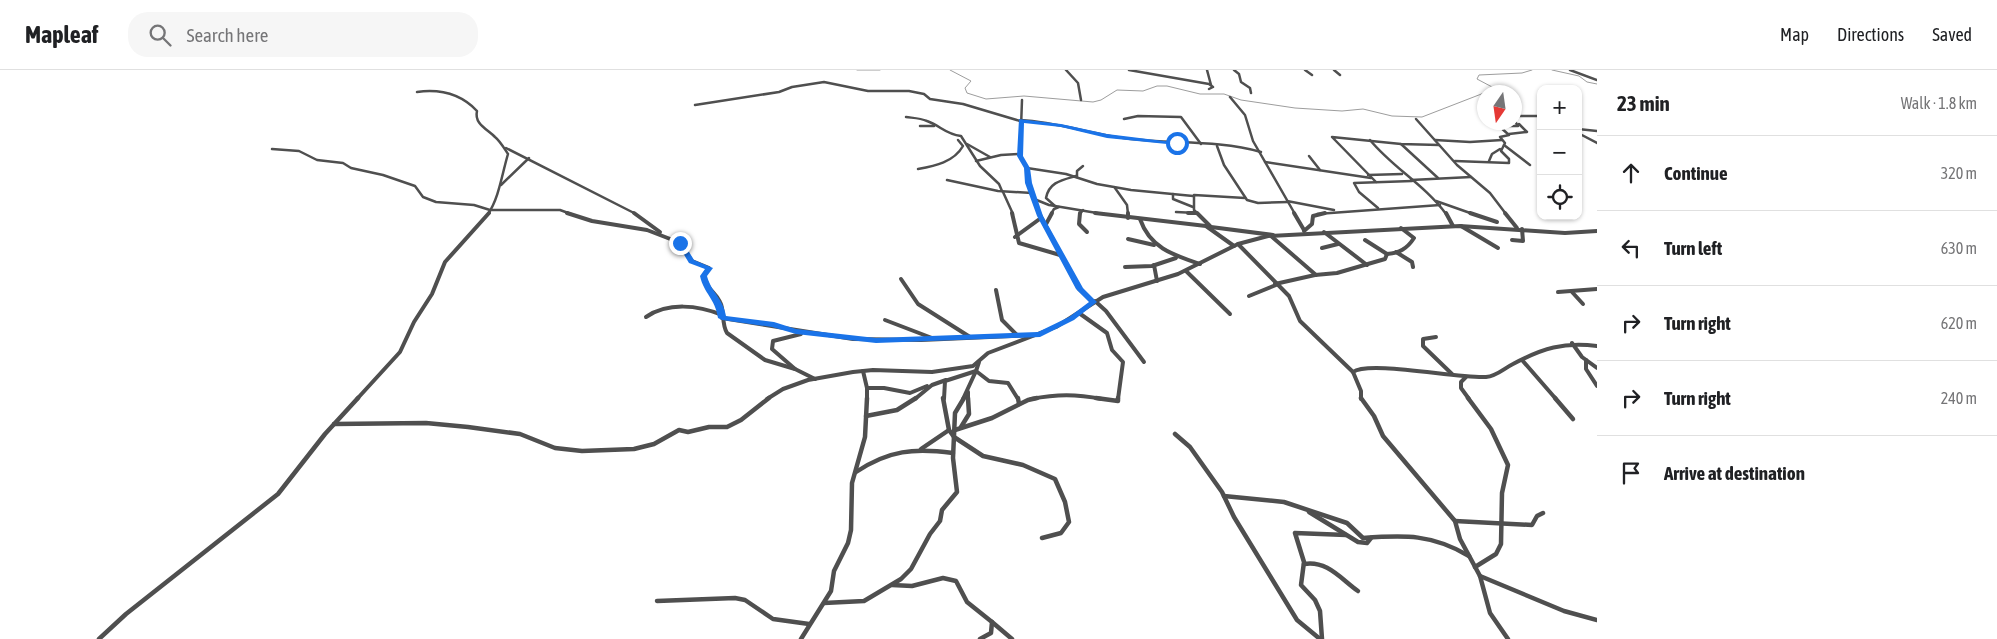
<!DOCTYPE html>
<html lang="en">
<head>
<meta charset="utf-8">
<style>
  body { margin:0; font-family:"Asap Condensed",sans-serif; background:#f6f6f6; color:#202124 }
  .controls { position:absolute; right:15px; top:15px; display:grid; overflow:hidden; border-radius:10px; box-shadow:0 1px 4px #0004 }
  .controls button { width:45px; height:45px; display:grid; place-items:center; padding:0; border:0; border-bottom:1px solid #e0e0e0; background:#fff; color:#202124; font:25px sans-serif }
  .compass { position:absolute; left:1477px; top:15px; width:45px; height:45px; border-radius:50%; background:#fff; box-shadow:0 1px 4px #0004; rotate:193deg }
  .stop { position:absolute; width:15px; height:15px; margin:-11px; border:4px solid #1a73e8; border-radius:50%; background:#fff }
  .stop.end { background:#1a73e8; border-color:#fff; box-shadow:0 1px 5px #0008 }
  .list { margin:0; padding:0; list-style:none }
  h2 { display:flex; justify-content:space-between; align-items:center; height:65px; margin:0; padding:0 20px; font-size:21px }
  h2 small { font-size:16px; font-weight:400; color:#757577 }
  .list li { display:grid; grid-template-columns:32px 1fr auto; gap:15px; align-items:center; box-sizing:border-box; height:75px; padding:0 20px; border-top:1px solid #e0e0e0 }
  .list b { display:block; font-size:19px; white-space:nowrap }
  .list em { font-size:16px; font-style:normal; color:#757577 }
  .icon { flex:none; width:28px; height:28px; fill:none; stroke:currentColor; stroke-width:2; stroke-linecap:round; stroke-linejoin:round }
  .map { position:relative; flex:none; width:1597px; height:569px; overflow:hidden }
  header { display:flex; align-items:center; gap:30px; box-sizing:border-box; height:70px; padding:0 25px; background:#fff; border-bottom:1px solid #e0e0e0 }
  header strong { font-size:24px }
  nav { display:flex; gap:28px; margin-inline-start:auto; font-size:18px }
  .search { width:350px; height:45px; background:#f6f6f6; display:flex; align-items:center; gap:12px; box-sizing:border-box; padding:0 18px; border-radius:20px; color:#757577; font-size:19px }
  main { display:flex }
  aside { flex:1; background:#fff }
  .map>svg:first-child { display:block }
  .lines { fill:none; stroke-linecap:round; stroke-linejoin:round }
  .stream { stroke:#9d9d9d; stroke-width:1 }
  .street-far2 { stroke:#4f4f4f; stroke-width:2.5 }
  .street-far1 { stroke:#4f4f4f; stroke-width:4 }
  .street { stroke:#4f4f4f; stroke-width:4.5 }
  .route { fill:#1a73e8 }
</style>
</head>
<body>
<header>
<strong>Mapleaf</strong>
<div class="search"><svg class="icon" aria-label="search" viewBox="0 0 24 24"><circle cx="10" cy="10" r="6"/><path d="M15 15l6 6"/></svg>Search here</div>
<nav><a>Map</a><a>Directions</a><a>Saved</a></nav>
</header>
<main>
<div class="map">
<svg width="1597" height="569" viewBox="0 0 1597 569">
  <rect width="100%" height="100%" fill="#fff"/>
  <g class="lines">
    <g class="stream">
      <polyline points="857,0 880,0"/>
      <polyline points="950,0 971,11 965,18 967,23 986,29 1024,26 1093,32 1101,30 1117,20 1143,21 1157,16 1167,16 1200,24 1224,24 1241,30 1295,38 1342,41 1363,39 1392,46 1422,47 1484,23"/>
      <polyline points="1552,0 1579,6 1587,12 1597,14"/>
      <polyline points="1486,22 1494,18 1477,9 1479,5 1522,3 1532,0"/>
    </g>
    <g class="street-far2">
      <polyline points="1066,0 1078,13 1081,30"/>
      <polyline points="1129,0 1209,14 1213,17 1209,19"/>
      <polyline points="1207,0 1211,15"/>
      <polyline points="1234,0 1239,4 1241,12 1250,18 1251,23"/>
      <polyline points="1305,0 1312,5"/>
      <polyline points="1334,0 1340,5"/>
      <polyline points="1570,0 1597,10"/>
      <path d="M417,22C439,19 461,24 477,41C474,54 487,59 495,67C500,71 504,78 508,84C502,104 499,128 488,144"/>
      <polyline points="1230,27 1245,45 1253,71 1295,144"/>
      <polyline points="1022,30 1020,85 1027,98 1031,120 1039,144"/>
      <polyline points="695,35 779,22 792,17 824,12 868,21 909,21 924,24 930,29 963,34 1020,51"/>
      <polyline points="1514,46 1541,46"/>
      <path d="M906,47C913,48 920,48 927,51C941,56 945,64 961,66L980,96L999,114L1002,121"/>
      <polyline points="1124,49 1138,46 1181,47 1201,74"/>
      <polyline points="1416,49 1457,95 1490,123 1506,144"/>
      <path d="M1021,50C1058,52 1094,65 1131,69C1175,74 1218,70 1261,82"/>
      <polyline points="920,56 934,56"/>
      <polyline points="1578,59 1597,61"/>
      <polyline points="1578,63 1597,73"/>
      <polyline points="1509,64 1527,62 1519,54"/>
      <path d="M1370,70C1393,98 1425,115 1446,144"/>
      <polyline points="1435,70 1470,72 1502,70"/>
      <polyline points="967,74 990,87"/>
      <polyline points="1401,74 1438,108"/>
      <polyline points="1504,75 1530,95"/>
      <polyline points="1217,76 1224,95 1247,130 1258,133 1288,132"/>
      <polyline points="506,78 636,144"/>
      <polyline points="272,79 299,81 317,90 343,93 351,98 383,105 415,116 423,127 436,132 474,135 490,140"/>
      <polyline points="1309,86 1320,100"/>
      <polyline points="976,91 1001,85 1020,84"/>
      <polyline points="1455,91 1509,93 1509,89 1501,81 1505,73 1500,67 1509,65 1499,56 1518,56 1514,50"/>
      <polyline points="1489,91 1492,84 1500,79"/>
      <polyline points="1265,92 1371,108"/>
      <polyline points="1027,98 1066,104 1097,114 1131,120 1193,126"/>
      <path d="M918,99C935,96 954,92 963,76L958,70"/>
      <polyline points="1368,105 1402,104"/>
      <polyline points="1077,107 1077,101 1083,96"/>
      <polyline points="947,110 998,121 1032,123"/>
      <polyline points="1411,110 1471,107"/>
      <polyline points="1376,112 1332,67 1401,74 1439,75"/>
      <polyline points="501,115 529,88"/>
      <polyline points="1115,118 1127,135 1128,144"/>
      <polyline points="1003,122 1013,144"/>
      <polyline points="1173,124 1173,129 1193,137"/>
      <polyline points="1034,129 1049,135 1103,144"/>
      <polyline points="1287,131 1334,140"/>
      <polyline points="1436,131 1473,144"/>
      <path d="M1055,136L1046,128C1049,112 1062,110 1076,106"/>
      <polyline points="1378,138 1359,122 1354,113 1412,111"/>
      <polyline points="491,140 560,140 571,144"/>
      <polyline points="1176,142 1196,143"/>
      <polyline points="1051,144 1054,139 1059,137"/>
      <polyline points="1080,144 1083,140"/>
      <polyline points="1198,144 1194,140 1194,125 1245,128"/>
      <polyline points="1317,144 1440,135"/>
    </g>
    <g class="street-far1">
      <path d="M567,143L592,151L647,160L678,172L692,191L709,198L704,205C708,222 714,220 720,232C725,241 721,253 727,263L765,290L795,299"/>
      <polyline points="634,143 660,162"/>
      <polyline points="1012,143 1019,173 1060,185"/>
      <polyline points="1039,143 1079,219 1093,232"/>
      <polyline points="1080,143 1079,154 1087,162"/>
      <polyline points="1095,143 1206,156 1234,176"/>
      <polyline points="1128,143 1128,148"/>
      <polyline points="1188,143 1196,143"/>
      <polyline points="1197,143 1210,156"/>
      <polyline points="1294,143 1304,160"/>
      <polyline points="1446,143 1453,156"/>
      <polyline points="1470,143 1497,152"/>
      <polyline points="1505,143 1517,158"/>
      <path d="M1140,149C1150,178 1173,185 1200,194"/>
      <polyline points="1045,156 1052,143"/>
      <polyline points="1461,156 1498,178"/>
      <polyline points="1211,157 1273,165"/>
      <polyline points="1304,161 1312,154 1313,146 1325,143"/>
      <polyline points="1324,162 1367,195"/>
      <polyline points="1271,166 1316,205"/>
      <polyline points="1015,167 1041,148"/>
      <polyline points="1128,169 1154,175"/>
      <path d="M1365,170L1387,184C1399,183 1407,179 1414,168L1401,158"/>
      <polyline points="1512,170 1523,171 1522,159"/>
      <polyline points="1238,174 1289,226 1300,251 1353,302"/>
      <polyline points="1322,178 1338,174"/>
      <polyline points="1396,182 1412,192 1413,197"/>
      <polyline points="1154,195 1157,211"/>
      <polyline points="1125,197 1152,196 1176,188"/>
      <polyline points="1186,201 1230,244"/>
      <polyline points="901,209 918,234 970,267"/>
      <polyline points="1275,214 1315,205 1337,203 1385,189 1387,184"/>
      <polyline points="996,220 1002,250 1017,265"/>
      <polyline points="1558,222 1597,219"/>
      <polyline points="1572,222 1583,234"/>
      <polyline points="1249,226 1276,215"/>
      <polyline points="1095,231 1106,241 1144,292"/>
      <polyline points="1079,243 1107,263 1112,280 1123,292 1118,329"/>
      <path d="M646,247C668,232 698,235 722,245"/>
      <polyline points="722,248 853,269 921,270 1035,265"/>
      <polyline points="885,250 932,268"/>
      <polyline points="801,264 773,271 772,279 795,299 815,309"/>
      <polyline points="1436,267 1423,269 1423,276 1452,304"/>
      <polyline points="1572,273 1582,287 1597,298"/>
      <polyline points="1522,290 1556,329"/>
      <polyline points="1586,290 1586,299 1597,316"/>
      <polyline points="863,301 867,318 867,329"/>
      <polyline points="1466,307 1461,312 1461,318 1469,329"/>
      <polyline points="867,318 884,318 910,323 927,316"/>
      <polyline points="968,322 968,329"/>
      <polyline points="357,329 400,282 414,252 432,224 445,192 489,143"/>
      <polyline points="767,329 783,319 808,310 853,302 873,300 932,302 973,296 988,283 1056,257 1103,227 1178,204 1238,174 1268,166 1460,156 1565,163 1597,161"/>
      <polyline points="915,329 932,315 946,310"/>
      <polyline points="944,329 945,311 976,301 979,292"/>
      <polyline points="963,329 976,301 989,311 1008,313 1018,329"/>
      <path d="M1031,329C1057,324 1076,324 1102,329"/>
      <path d="M1361,329V321L1353,302C1369,290 1459,309 1486,307C1497,306 1503,299 1513,294C1543,278 1563,272 1597,276"/>
    </g>
    <g class="street">
      <polyline points="943,328 949,360 954,367 983,386 1023,395 1055,409 1065,432 1069,452 1061,463 1042,468"/>
      <polyline points="1018,328 1019,334"/>
      <polyline points="1096,328 1118,331 1118,328"/>
      <polyline points="1361,328 1374,346 1383,366 1455,451 1460,469 1480,506 1490,543 1508,569"/>
      <polyline points="1468,328 1491,359 1508,395 1502,423 1501,474 1496,484 1475,497"/>
      <polyline points="1555,328 1573,349"/>
      <polyline points="866,346 897,340 916,328"/>
      <polyline points="334,354 426,353 468,357 520,364 555,378 582,381 634,379 654,374 679,360 688,362 709,357 727,357 741,350 769,328"/>
      <polyline points="961,357 969,344 968,328"/>
      <polyline points="955,360 992,348 1028,330 1037,328"/>
      <polyline points="1175,364 1190,377 1222,422 1234,447 1297,550 1320,569"/>
      <polyline points="921,379 949,360"/>
      <path d="M856,402C889,380 914,378 953,383"/>
      <path d="M1224,426L1284,432L1347,453L1363,468C1405,465 1432,464 1469,486"/>
      <polyline points="1309,442 1358,472 1367,473 1371,468"/>
      <polyline points="1455,451 1532,455 1537,446 1543,443"/>
      <path d="M1304,494C1327,490 1341,509 1358,521"/>
      <polyline points="1480,506 1564,541 1597,550"/>
      <polyline points="892,515 912,516 943,508 956,511 967,532 992,552 991,563 980,569"/>
      <polyline points="657,531 735,528 745,530 773,549 809,554"/>
      <polyline points="824,533 864,531 901,509 911,499 930,464 940,451 942,440 957,422 953,388 955,343 964,328"/>
      <polyline points="992,552 1012,569"/>
      <polyline points="99,569 126,544 278,424 325,364 358,328"/>
      <polyline points="801,569 831,521 834,501 848,473 851,460 852,413 865,367 867,328"/>
      <polyline points="1322,569 1320,541 1315,530 1301,515 1304,492 1295,463 1346,465"/>
    </g>
  </g>
  <path class="route" d="M1019,49L1061,54L1107,64L1180,73L1177,75L1107,68L1061,57L1024,53L1023,86L1030,98L1032,113L1043,146L1083,218L1097,232L1074,250L1040,267L876,273L796,264L772,257L722,250L718,248C715,228 704,224 700,206L705,199L689,193L677,173L683,172L694,190L713,198L707,206C711,222 723,228 726,246L774,252L796,259L876,268L1038,262L1069,247L1089,232L1076,219L1037,146L1025,113L1024,98L1017,86Z"/>
</svg>
<div class="controls">
<button>+</button>
<button>−</button>
<button><svg class="icon" aria-label="locate" viewBox="0 0 24 24"><circle cx="12" cy="12" r="6"/><path d="M12 2v4M12 18v4M2 12h4M18 12h4"/></svg></button>
</div>
<svg class="compass" viewBox="-18 -18 36 36"><path d="M0-13l5 13h-10z" fill="#e53935"/><path d="M0 13l5-13h-10z" fill="#757577"/></svg>
<div class="stop" style="left:1177px;top:73px"></div>
<div class="stop end" style="left:680px;top:173px"></div>
</div>
<aside>
<h2>23 min<small>Walk · 1.8 km</small></h2>
<ul class="list">
<li><svg class="icon" aria-label="ahead" viewBox="0 0 24 24"><path d="M12 20V5M6 11l6-6 6 6"/></svg><div><b>Continue</b></div><em>320 m</em></li>
<li><svg class="icon" aria-label="left" viewBox="0 0 24 24"><path d="M17 20v-9H6M10 6l-5 5 5 5"/></svg><div><b>Turn left</b></div><em>630 m</em></li>
<li><svg class="icon" aria-label="right" viewBox="0 0 24 24"><path d="M7 20v-9h11M14 6l5 5-5 5"/></svg><div><b>Turn right</b></div><em>620 m</em></li>
<li><svg class="icon" aria-label="right" viewBox="0 0 24 24"><path d="M7 20v-9h11M14 6l5 5-5 5"/></svg><div><b>Turn right</b></div><em>240 m</em></li>
<li><svg class="icon" aria-label="arrive" viewBox="0 0 24 24"><path d="M6 21V4h12l-3 4 3 4H6"/></svg><div><b>Arrive at destination</b></div></li>
</ul>
</aside>
</main>
</body>
</html>
